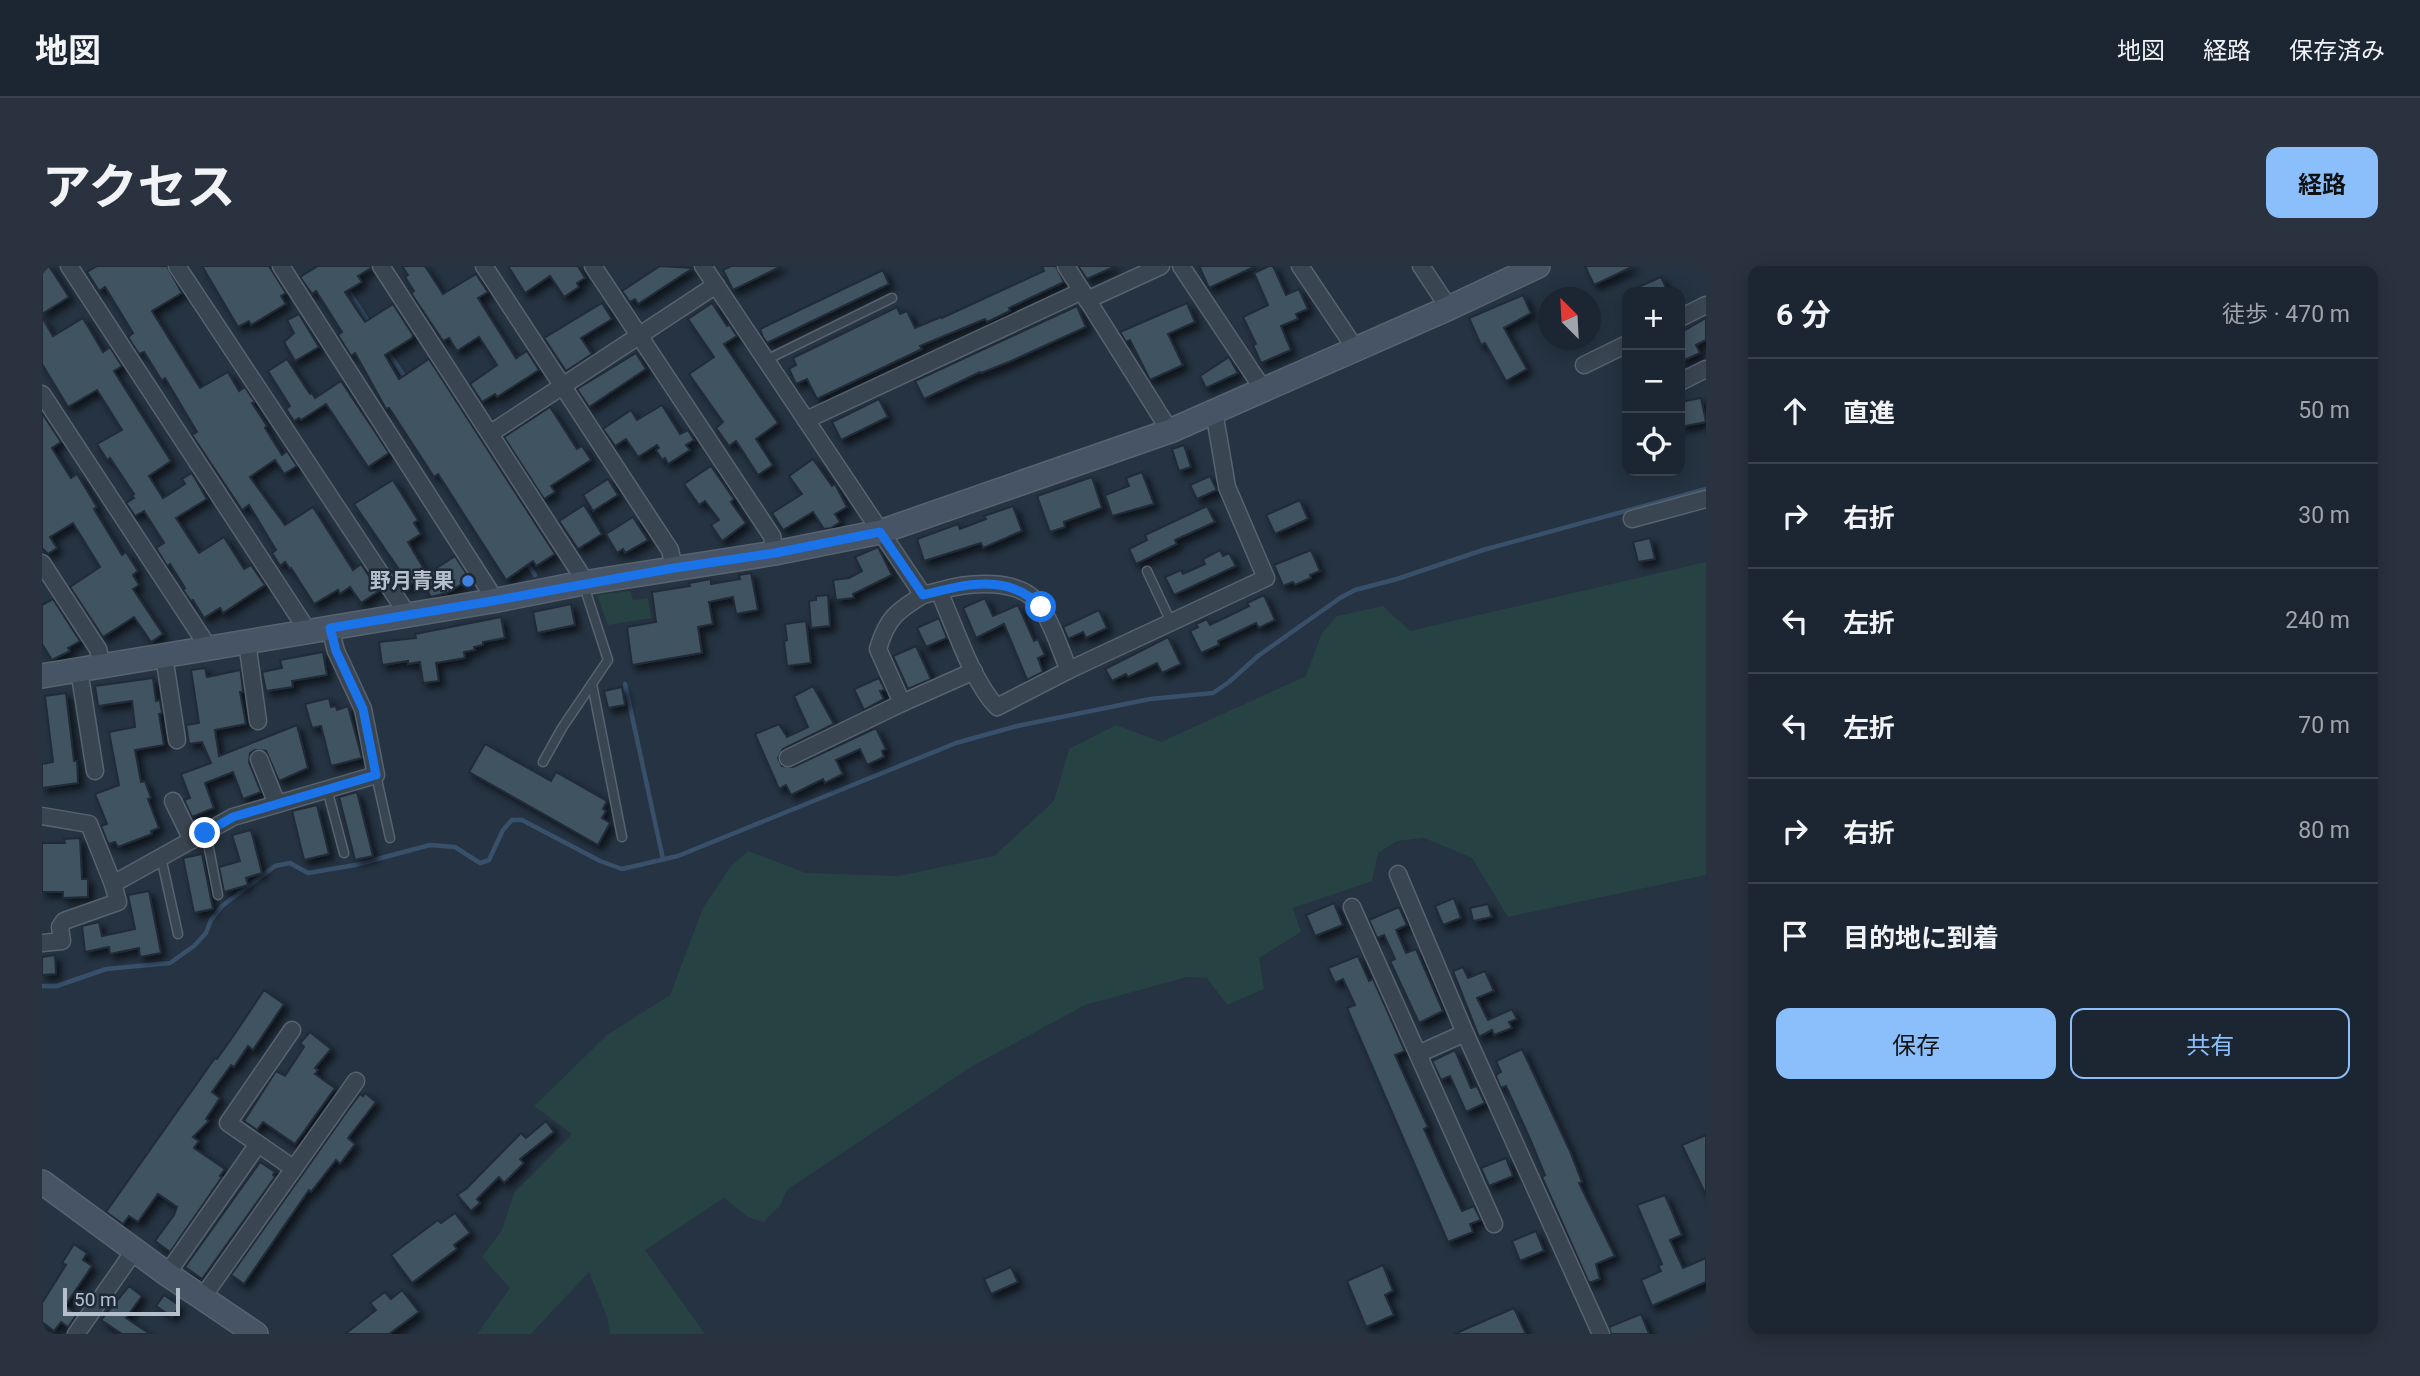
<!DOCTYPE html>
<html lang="ja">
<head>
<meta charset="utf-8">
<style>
  body { margin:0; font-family:Roboto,"Noto Sans JP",sans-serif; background:#29323e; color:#f1f3f6 }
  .controls { position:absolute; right:21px; top:21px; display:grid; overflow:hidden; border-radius:14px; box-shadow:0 4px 18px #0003 }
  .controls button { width:63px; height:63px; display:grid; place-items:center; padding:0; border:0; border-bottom:2px solid #3a434d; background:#1c2632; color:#f1f3f6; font:35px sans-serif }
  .compass { position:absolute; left:1496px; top:21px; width:63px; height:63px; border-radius:50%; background:#1c2632; box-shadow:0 4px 18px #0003; rotate:336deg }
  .scale { position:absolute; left:21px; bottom:18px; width:117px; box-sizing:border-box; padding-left:7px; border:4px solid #b6c0cc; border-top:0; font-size:19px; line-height:24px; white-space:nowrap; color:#b6c0cc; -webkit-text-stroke:5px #1e2a37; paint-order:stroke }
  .stop { position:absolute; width:21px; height:21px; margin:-16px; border:5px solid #1a73e8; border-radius:50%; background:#fff }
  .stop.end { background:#1a73e8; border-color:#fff; box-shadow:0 2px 7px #0008 }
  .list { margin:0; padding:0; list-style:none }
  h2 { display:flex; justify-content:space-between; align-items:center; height:91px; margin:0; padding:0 28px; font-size:30px }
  h2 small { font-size:23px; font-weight:400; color:#a0a5ac }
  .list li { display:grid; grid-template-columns:46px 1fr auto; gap:21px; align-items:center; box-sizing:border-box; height:105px; padding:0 28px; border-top:2px solid #3a434d }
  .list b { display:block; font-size:26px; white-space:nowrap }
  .list em { font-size:23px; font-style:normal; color:#a0a5ac }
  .actions { display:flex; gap:14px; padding:21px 28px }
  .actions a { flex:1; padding:16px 0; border:2px solid #8abffc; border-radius:14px; text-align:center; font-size:24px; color:#8abffc }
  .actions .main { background:#8abffc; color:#111 }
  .icon { flex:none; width:38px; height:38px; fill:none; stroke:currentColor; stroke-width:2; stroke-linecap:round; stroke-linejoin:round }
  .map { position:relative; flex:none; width:1664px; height:1068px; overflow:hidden; border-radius:14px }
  header { display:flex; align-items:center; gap:42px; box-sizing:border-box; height:98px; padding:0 35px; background:#1c2632; border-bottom:2px solid #3a434d }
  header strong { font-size:33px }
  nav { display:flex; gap:38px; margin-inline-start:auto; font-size:24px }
  .intro { display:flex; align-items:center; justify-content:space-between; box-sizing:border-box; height:168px; padding:0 42px }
  h1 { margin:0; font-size:49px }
  .button { padding:18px 32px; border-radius:14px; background:#8abffc; color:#111; font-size:24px; font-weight:700 }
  main { display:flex; gap:42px; padding:0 42px }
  aside { flex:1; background:#1c2632; border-radius:14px; box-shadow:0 4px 18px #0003 }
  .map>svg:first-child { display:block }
  .green { fill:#274243 }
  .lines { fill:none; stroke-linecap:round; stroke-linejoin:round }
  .stream { stroke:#38506a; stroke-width:4.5 }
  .building { fill:#405261; stroke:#202c39; stroke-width:2; filter:url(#shadow) }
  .lane-casing { stroke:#57636f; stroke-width:11 }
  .street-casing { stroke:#57636f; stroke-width:19 }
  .secondary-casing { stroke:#57636f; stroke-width:26 }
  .lane { stroke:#394551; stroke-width:8 }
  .street { stroke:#394551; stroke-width:16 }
  .secondary { stroke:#475465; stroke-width:23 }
  .route { stroke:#1a73e8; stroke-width:9 }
  .shop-dot { fill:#3f7fe0; stroke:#1e2a37; stroke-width:2.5 }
  .labels { text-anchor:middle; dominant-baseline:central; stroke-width:5; stroke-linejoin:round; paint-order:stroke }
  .poi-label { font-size:21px; font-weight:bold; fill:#b6c0cc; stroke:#1e2a37; text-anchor:end }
</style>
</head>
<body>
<header>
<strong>地図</strong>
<nav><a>地図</a><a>経路</a><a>保存済み</a></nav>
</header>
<div class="intro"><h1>アクセス</h1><a class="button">経路</a></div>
<main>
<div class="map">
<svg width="1664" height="1068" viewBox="0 0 1664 1068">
  <defs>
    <filter id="shadow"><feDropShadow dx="5" dy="5" stdDeviation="3.5" flood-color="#0009"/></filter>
  </defs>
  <rect width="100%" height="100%" fill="#253342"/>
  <g class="green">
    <polygon points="1664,296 1664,609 1466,651 1430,592 1382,572 1355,575 1336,587 1330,615 1251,642 1259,666 1217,692 1222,723 1185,739 1165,712 1145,711 1043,739 927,802 745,924 738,940 721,956 706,951 682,932 603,984 663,1068 568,1068 565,1051 547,1006 489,1068 435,1068 468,1022 440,991 460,964 472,927 530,868 492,840 565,769 628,729 661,642 689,600 706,585 764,607 856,610 952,590 1012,535 1027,483 1074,459 1119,476 1264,410 1280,367 1295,350 1341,340 1368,365"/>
    <polygon points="588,325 591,334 606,332 609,352 566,359 555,329"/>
  </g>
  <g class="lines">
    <g class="stream">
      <polyline points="304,21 328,58"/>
      <polyline points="344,83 364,113"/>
      <polyline points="485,296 493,309"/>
      <polyline points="583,418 621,593"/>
      <polyline points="0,720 15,720 64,703 128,697 152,680 164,667 169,654 180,640 233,600 248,597 266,607 313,599 388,579 413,581 438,597 447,594 461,564 470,554 480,554 558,595 580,603 636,590 914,477 975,460 1108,433 1171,427 1187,416 1216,390 1298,332 1313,324 1355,313 1441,284 1664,223"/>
    </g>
  </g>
  <g class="building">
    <polygon points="0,0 7,0 27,31 0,48"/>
    <polygon points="55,0 125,0 140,27 110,45 158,122 186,106 197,125 203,121 213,136 210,137 225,160 223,162 240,189 245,185 255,200 242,208 233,194 208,211 243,259 271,241 311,304 319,298 337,325 319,337 308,321 298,328 296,324 272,338 249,302 248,303 243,296 238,300 230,287 234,284 207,239 200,244 150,169 155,166 123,112 120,115 102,86 97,88 86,71 91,67 63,21 57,25 45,6"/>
    <polygon points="160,0 227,0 244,27 239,30 244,38 209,59 207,55 196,61"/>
    <polygon points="276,0 329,0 329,2 316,10 320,16 303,26 323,56 351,38 371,69 370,72 343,89 357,113 387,93 513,288 494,300 491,295 464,314 396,208 392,211 347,142 344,143 313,87 309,90 296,69 300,66 274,25 270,28 258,11"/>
    <polygon points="360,0 383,0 401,28 434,8 446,26 436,32 474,92 485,85 497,104 455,131 453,128 440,136 428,118 455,99 437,71 415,85 407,72 401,75 369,27 372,25 363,11 366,9"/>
    <polygon points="466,0 536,0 543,12 535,17 537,21 522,31 508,10 483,27"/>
    <polygon points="618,0 651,2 596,38 593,33 588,36 580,25"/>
    <polygon points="689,0 740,0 691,24 681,4"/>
    <polygon points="1000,0 1014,0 1022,16 967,42 968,45 945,56 943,53 878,80 880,83 775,133 765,113 754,118 747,103 754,99 751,92 855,41 858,48 865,45 873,62 899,51 900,52 1002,5"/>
    <polygon points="1036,0 1074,0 1045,13"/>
    <polygon points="1157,0 1214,0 1167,22"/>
    <polygon points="1227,0 1231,0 1244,29 1257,23 1266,43 1254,48 1256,53 1239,60 1249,84 1219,97 1211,79 1214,78 1201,51 1226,39 1212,7"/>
    <polygon points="1543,0 1592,0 1552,19"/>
    <polygon points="841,4 847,18 725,77 721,71 718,63"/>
    <polygon points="1619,11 1626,26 1585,26"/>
    <polygon points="1481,29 1489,47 1462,62 1485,103 1464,115 1443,77 1439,79 1427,52"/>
    <polygon points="560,37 570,53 539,72 550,88 524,105 502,72"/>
    <polygon points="670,37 685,60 687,58 695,70 682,78 736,157 714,173 731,199 716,209 694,175 687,180 674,162 681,156 647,108 672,91 646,53"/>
    <polygon points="1145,37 1153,56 1126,68 1141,99 1108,114 1088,74 1084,76 1078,66"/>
    <polygon points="1035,40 1044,61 967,96 939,107 938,106 882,133 873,115"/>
    <polygon points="257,48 277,81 253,95 242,76 252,67 245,54"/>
    <polygon points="0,51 11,70 41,52 61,86 68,81 80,100 72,105 129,195 107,210 121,232 143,218 140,213 150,207 165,233 134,252 157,287 182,271 202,303 209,299 223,319 181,347 178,342 162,352 151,334 149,335 141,324 143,322 128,298 125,300 114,282 122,277 102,245 93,250 84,237 92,232 90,230 92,228 68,192 65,194 55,178 80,164 55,124 26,141 0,98"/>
    <polygon points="1664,52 1664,74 1654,79 1658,87 1638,96 1638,67"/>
    <polygon points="594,87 604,103 547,141 535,123"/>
    <polygon points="1187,91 1196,107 1164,122 1158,110"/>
    <polygon points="245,93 268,128 270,127 273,132 299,115 347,187 326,201 284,138 259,154 257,152 252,155 244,143 248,140 226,105"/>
    <polygon points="1659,132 1664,156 1638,161 1638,136"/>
    <polygon points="837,133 846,151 799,174 790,156"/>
    <polygon points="620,139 638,168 646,164 652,174 644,179 648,184 626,198 623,192 620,194 614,184 617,182 615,179 596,191 584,173 573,180 561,163 589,144 595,154"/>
    <polygon points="508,141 535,183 540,180 549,194 509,220 513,226 502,233 462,171"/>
    <polygon points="0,147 19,176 10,182 29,212 35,208 55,241 52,243 80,289 84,286 96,305 91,309 97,319 91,323 121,368 109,376 92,351 61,371 28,321 58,301 31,257 8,271 15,282 6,288 0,282"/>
    <polygon points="1142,179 1149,201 1137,205 1130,183"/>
    <polygon points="771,193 790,220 793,218 805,241 793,248 798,256 789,262 782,263 771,246 741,264 730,247 760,228 747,210"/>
    <polygon points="669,200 692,233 689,236 704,257 680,275 669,259 677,254 663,235 657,239 642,218"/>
    <polygon points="1100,206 1112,238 1070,250 1063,229 1087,220 1084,212"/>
    <polygon points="1168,210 1175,224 1155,233 1148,219"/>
    <polygon points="1050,211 1060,242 1022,256 1023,261 1008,266 995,230"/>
    <polygon points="566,213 576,229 551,245 541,229"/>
    <polygon points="351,214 376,254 372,257 379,268 366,276 385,308 361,323 350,306 356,302 312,238"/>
    <polygon points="1258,234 1266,253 1233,268 1224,249"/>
    <polygon points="542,239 560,268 536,283 517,255"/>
    <polygon points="971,240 980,265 941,282 939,277 882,295 875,273 916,258 918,263 944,253 942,250"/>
    <polygon points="1165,240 1173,256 1133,274 1135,278 1094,298 1087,283 1105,274 1103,269"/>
    <polygon points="591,251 606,274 583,287 581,283 575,287 564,268"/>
    <polygon points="1608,272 1613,293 1596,296 1591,276"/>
    <polygon points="836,281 850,309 811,328 812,332 794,334 791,314 807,312 820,305 813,291"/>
    <polygon points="1178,284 1181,290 1187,287 1194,300 1132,329 1123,311 1139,304 1141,308 1163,298 1161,293"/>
    <polygon points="1269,284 1278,305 1268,309 1269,312 1253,319 1251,316 1241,320 1232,299"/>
    <polygon points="413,290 428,313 405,327 389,331 378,313"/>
    <polygon points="709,307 716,344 694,348 691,331 667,336 671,358 656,361 660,387 590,399 585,361 614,356 610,326 648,320 647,317 669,313 669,318 698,313 697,309"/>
    <polygon points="786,329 788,360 769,362 767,335 774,334 774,330"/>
    <polygon points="1222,329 1233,354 1217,362 1214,357 1176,375 1177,379 1159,387 1148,365 1156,361 1154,358 1165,353 1168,359 1207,340 1205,337"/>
    <polygon points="943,332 951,350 976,339 992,375 996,373 1003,389 996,392 1001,406 985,414 962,358 934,372 921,342"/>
    <polygon points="11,333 38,375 26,382 28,385 10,394 0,378 0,339"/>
    <polygon points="529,338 533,359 495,367 491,346"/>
    <polygon points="1057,344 1065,362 1044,372 1041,366 1026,373 1021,361"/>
    <polygon points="459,351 463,372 441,376 441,379 432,381 433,384 422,386 423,392 394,397 397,415 381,417 378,396 366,398 366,395 340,399 337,376 374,372 373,368"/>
    <polygon points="897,352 905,372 884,381 875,362"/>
    <polygon points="764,355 769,397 745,400 742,375 745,374 743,358"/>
    <polygon points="1126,371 1139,398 1120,407 1115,397 1086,411 1084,408 1070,415 1063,403"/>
    <polygon points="874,380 889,413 866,423 851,390"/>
    <polygon points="281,386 285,409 250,415 251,421 224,425 220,406 240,402 238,394"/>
    <polygon points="163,402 165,411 198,404 199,407 201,426 198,426 204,458 173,464 177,490 255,459 266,502 237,515 224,485 213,484 208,487 207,496 219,526 201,533 191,506 163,517 172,542 150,551 142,534 148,532 139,508 169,497 160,476 147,478 144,459 157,457 149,404"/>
    <polygon points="111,412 114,435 118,434 120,447 117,448 122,479 93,484 99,516 103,515 109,532 106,533 117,562 109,565 110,568 76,581 73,576 67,578 65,575 59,560 65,558 53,528 77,519 67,466 93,461 90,435 56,440 53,420"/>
    <polygon points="837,412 843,424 838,425 842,433 822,444 812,423"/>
    <polygon points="771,420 792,458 741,483 736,492 740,500 751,501 834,462 844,483 840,485 842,491 825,499 818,483 794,494 801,508 783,517 781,513 749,529 744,519 737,523 713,468 737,458 745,471 766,461 752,430"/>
    <polygon points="580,421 583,439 566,442 562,425"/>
    <polygon points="24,427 32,495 35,495 36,517 0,522 0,498 11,496 3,430"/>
    <polygon points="287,432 289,441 294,440 295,444 306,440 320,492 289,500 279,460 270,462 263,438"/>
    <polygon points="443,478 509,515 514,506 565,535 561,543 564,545 560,552 568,557 556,579 427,506"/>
    <polygon points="315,526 331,590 313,594 297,531"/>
    <polygon points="275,539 287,588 262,594 250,545"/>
    <polygon points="209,564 220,607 204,612 206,619 182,626 177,601 198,595 190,569"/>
    <polygon points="38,572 40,613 46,613 46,631 21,632 21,626 0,626 0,577 23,577 22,573"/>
    <polygon points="160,588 171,643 152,647 141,592"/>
    <polygon points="107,625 119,687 98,691 97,682 68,688 67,681 43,686 40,660 57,656 60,670 93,663 86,629"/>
    <polygon points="1412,632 1419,652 1401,659 1393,640"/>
    <polygon points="1292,637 1301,659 1273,670 1264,649"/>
    <polygon points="1446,638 1450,651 1431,655 1428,642"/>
    <polygon points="1357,641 1365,659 1354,664 1364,687 1374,683 1401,745 1377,757 1348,695 1353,693 1342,669 1335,672 1327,654"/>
    <polygon points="13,689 14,708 0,709 0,691"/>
    <polygon points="1316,690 1327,715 1331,713 1363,785 1353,789 1386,861 1382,863 1403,909 1420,945 1432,940 1439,954 1428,958 1431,966 1406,976 1305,742 1313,739 1301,713 1293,717 1286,702"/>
    <polygon points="1421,701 1426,712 1443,705 1452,725 1435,732 1446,754 1470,743 1475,753 1467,756 1470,762 1452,769 1450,764 1437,771 1411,705"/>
    <polygon points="222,724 242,738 211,784 206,780 192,801 189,799 170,826 178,832 164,853 167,855 151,871 157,875 152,882 183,903 178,910 180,911 128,986 113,975 132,949 135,941 116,928 96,956 87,950 81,958 64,946 173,792 175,793 192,769"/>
    <polygon points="268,766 289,783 273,802 276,804 273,808 293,822 253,878 221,856 215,864 202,855 234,805 243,810 262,781 258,777"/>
    <polygon points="1480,783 1528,885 1540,916 1537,917 1573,990 1554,998 1558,1013 1547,1017 1500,911 1503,909 1488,873 1464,820 1459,822 1454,811 1455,808 1459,806 1454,795"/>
    <polygon points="1413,784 1429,822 1435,820 1443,837 1424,846 1408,810 1399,814 1390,795"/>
    <polygon points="323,827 334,836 306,872 313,878 298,898 294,894 269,926 267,924 202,1018 189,1009 306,844 318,828 321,830"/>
    <polygon points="504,855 512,866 478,893 482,897 462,917 457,911 435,933 438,937 429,945 415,929 425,922 479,867 484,872"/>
    <polygon points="1664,869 1664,929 1640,879"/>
    <polygon points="1464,892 1471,910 1447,920 1439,902"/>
    <polygon points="218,896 233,906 231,909 233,911 160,1013 143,1001"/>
    <polygon points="1623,929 1640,969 1628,974 1641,1002 1664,992 1664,1016 1610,1040 1599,1014 1619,1005 1616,1000 1620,998 1595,939"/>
    <polygon points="413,947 428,967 412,979 415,983 370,1017 349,989 396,954 399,957"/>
    <polygon points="1494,965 1502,985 1478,995 1470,975"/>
    <polygon points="32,978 45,987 41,994 50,1000 23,1040 35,1048 26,1061 19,1056 12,1065 0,1056 0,1037 24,999 20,997"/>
    <polygon points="1341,999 1351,1025 1343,1029 1352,1049 1324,1061 1305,1015"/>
    <polygon points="969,1001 976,1016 949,1028 942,1013"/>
    <polygon points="87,1020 100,1030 84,1052 108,1068 80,1068 59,1054"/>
    <polygon points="360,1024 377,1046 347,1068 303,1068 334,1044 328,1037 343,1026 349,1033"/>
    <polygon points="122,1029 138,1040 130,1051 114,1040"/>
    <polygon points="1472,1042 1484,1068 1412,1068"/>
    <polygon points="1599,1048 1607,1068 1569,1068 1567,1061"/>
  </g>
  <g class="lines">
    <g class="lane-casing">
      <g id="lane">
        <polyline points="724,94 850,32"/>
        <polyline points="1105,305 1129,356"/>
        <polyline points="550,418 580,571"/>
        <polyline points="501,496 520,462 566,394 542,320"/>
        <polyline points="334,509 348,572"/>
        <polyline points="285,523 302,587"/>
        <polyline points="164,567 176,629"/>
        <polyline points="119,591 136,668"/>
      </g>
    </g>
    <g class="street-casing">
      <g id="street">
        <polyline points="27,0 260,356 262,366"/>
        <polyline points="135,0 360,340 362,350"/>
        <polyline points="239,0 447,324 450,335"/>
        <polyline points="339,0 538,307 541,317"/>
        <polyline points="442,0 628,284 632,301"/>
        <polyline points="551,0 730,270 733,287"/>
        <path d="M661,0L881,329L897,325C912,359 930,415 955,441L1027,404L1224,312L1185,221L1172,145"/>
        <polyline points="1024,0 1128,165"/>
        <polyline points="1139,0 1221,123"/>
        <polyline points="1258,0 1313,82"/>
        <polyline points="1379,0 1407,42"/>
        <polyline points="1045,34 1119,0"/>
        <polyline points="1638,52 1664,39"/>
        <polyline points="1542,99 1585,78"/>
        <polyline points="1638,116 1664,103"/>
        <polyline points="0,128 161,373 162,383"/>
        <polyline points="764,154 1040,25"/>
        <polyline points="449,167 674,19"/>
        <polyline points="1590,253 1664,233"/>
        <polyline points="0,297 56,383 60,400"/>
        <path d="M897,325C926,316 979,311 998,340C1011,358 1018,384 1027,404"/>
        <path d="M881,329C855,345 845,352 836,383L860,437L932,405"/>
        <polyline points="205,376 216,455"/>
        <polyline points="122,390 135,474"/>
        <polyline points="37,404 53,505"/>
        <polyline points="746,492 860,437"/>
        <polyline points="217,493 235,538"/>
        <polyline points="131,535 150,574"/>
        <polyline points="0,550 47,558 71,618 191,551 334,509 321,443 294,385 288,362"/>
        <polyline points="1356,608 1423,767 1559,1068"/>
        <polyline points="1310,641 1452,958"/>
        <polyline points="0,677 20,675 18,661 22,655 76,636 71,618"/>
        <polyline points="250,764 186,857 251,902"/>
        <polyline points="1376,788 1423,767"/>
        <polyline points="125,1008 216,878"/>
        <polyline points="160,1032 314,815"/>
        <polyline points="34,1068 92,985"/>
      </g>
    </g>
    <g class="secondary-casing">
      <g id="secondary">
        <polyline points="0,410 450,335 541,317 733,287 838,266 1128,165 1407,42 1496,0"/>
        <polyline points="0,916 125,1008 214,1068"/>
      </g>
    </g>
    <use href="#lane" class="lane"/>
    <use href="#street" class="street"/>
    <use href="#secondary" class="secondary"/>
  </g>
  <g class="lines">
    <path class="route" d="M163,567L191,551L334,509L321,443L294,385L288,362L450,335L632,302L733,287L838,266L881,329C920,319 967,306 999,341"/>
  </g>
  <circle class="shop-dot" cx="426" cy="315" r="7"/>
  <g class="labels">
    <g class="poi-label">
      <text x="412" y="315">野月青果</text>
    </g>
  </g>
</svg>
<div class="controls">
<button>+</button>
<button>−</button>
<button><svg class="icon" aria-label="locate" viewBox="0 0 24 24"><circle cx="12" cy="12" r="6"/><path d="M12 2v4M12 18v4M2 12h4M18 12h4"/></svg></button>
</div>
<svg class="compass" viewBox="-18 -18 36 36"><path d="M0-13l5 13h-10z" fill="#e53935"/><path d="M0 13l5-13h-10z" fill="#a0a5ac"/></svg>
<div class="scale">50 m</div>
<div class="stop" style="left:999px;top:341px"></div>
<div class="stop end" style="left:163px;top:567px"></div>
</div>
<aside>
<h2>6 分<small>徒歩 · 470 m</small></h2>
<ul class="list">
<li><svg class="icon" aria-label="ahead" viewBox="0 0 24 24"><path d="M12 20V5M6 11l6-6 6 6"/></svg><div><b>直進</b></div><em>50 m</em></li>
<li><svg class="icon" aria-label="right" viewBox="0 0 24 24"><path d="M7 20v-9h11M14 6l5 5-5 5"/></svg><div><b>右折</b></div><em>30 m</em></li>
<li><svg class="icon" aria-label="left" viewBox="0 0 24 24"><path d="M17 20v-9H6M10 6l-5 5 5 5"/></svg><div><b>左折</b></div><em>240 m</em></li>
<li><svg class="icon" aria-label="left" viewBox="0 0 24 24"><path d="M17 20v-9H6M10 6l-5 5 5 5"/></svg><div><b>左折</b></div><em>70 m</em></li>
<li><svg class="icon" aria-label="right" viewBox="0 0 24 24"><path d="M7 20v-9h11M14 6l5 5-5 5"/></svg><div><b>右折</b></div><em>80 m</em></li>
<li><svg class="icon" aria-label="arrive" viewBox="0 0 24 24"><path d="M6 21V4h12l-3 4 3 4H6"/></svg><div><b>目的地に到着</b></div></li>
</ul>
<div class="actions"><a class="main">保存</a><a>共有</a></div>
</aside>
</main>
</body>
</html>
